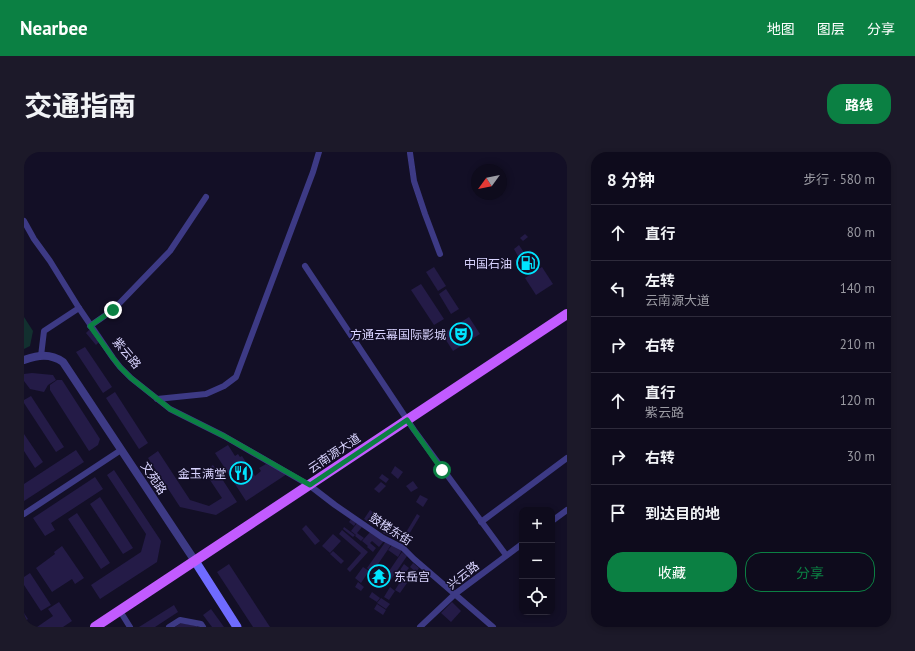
<!DOCTYPE html>
<html lang="zh">
<head>
<meta charset="utf-8">
<style>
  body { margin:0; font-family:"PT Sans","Noto Sans SC",sans-serif; background:#1c1929; color:#f1f3f6 }
  .controls { position:absolute; right:12px; bottom:12px; display:grid; overflow:hidden; border-radius:8px; box-shadow:0 2px 6px #0003 }
  .controls button { width:36px; height:36px; display:grid; place-items:center; padding:0; border:0; border-bottom:1px solid #2e2b3b; background:#0e0b1c; color:#f1f3f6; font:20px sans-serif }
  .compass { position:absolute; left:447px; top:12px; width:36px; height:36px; border-radius:50%; background:#0e0b1c; box-shadow:0 2px 6px #0003; rotate:237deg }
  .stop { position:absolute; width:12px; height:12px; margin:-9px; border:3px solid #0b8043; border-radius:50%; background:#fff }
  .stop.end { background:#0b8043; border-color:#fff; box-shadow:0 1px 4px #0008 }
  .list { margin:0; padding:0; list-style:none }
  h2 { display:flex; justify-content:space-between; align-items:center; height:52px; margin:0; padding:0 16px; font-size:17px }
  h2 small { font-size:13px; font-weight:400; color:#9b9ba3 }
  .list li { display:grid; grid-template-columns:26px 1fr auto; gap:12px; align-items:center; box-sizing:border-box; height:56px; padding:0 16px; border-top:1px solid #2e2b3b }
  .list b { display:block; font-size:15px; white-space:nowrap }
  .list p { margin:0; font-size:13px; white-space:nowrap; color:#9b9ba3 }
  .list em { font-size:13px; font-style:normal; color:#9b9ba3 }
  .actions { display:flex; gap:8px; padding:12px 16px }
  .actions a { flex:1; padding:9px 0; border:1px solid #0b8043; border-radius:16px; text-align:center; font-size:14px; color:#0b8043 }
  .actions .main { background:#0b8043; color:#fff }
  .icon { flex:none; width:22px; height:22px; fill:none; stroke:currentColor; stroke-width:2; stroke-linecap:round; stroke-linejoin:round }
  .map { position:relative; flex:none; width:543px; height:475px; overflow:hidden; border-radius:16px }
  header { display:flex; align-items:center; gap:24px; box-sizing:border-box; height:56px; padding:0 20px; background:#0b8043; color:#fff }
  header strong { font-size:19px }
  nav { display:flex; gap:22px; margin-inline-start:auto; font-size:14px }
  .intro { display:flex; align-items:center; justify-content:space-between; box-sizing:border-box; height:96px; padding:0 24px }
  h1 { margin:0; font-size:28px }
  .button { padding:10px 18px; border-radius:16px; background:#0b8043; color:#fff; font-size:14px; font-weight:700 }
  main { display:flex; gap:24px; padding:0 24px }
  aside { flex:1; background:#0e0b1c; border-radius:16px; box-shadow:0 2px 6px #0003 }
  .map>svg:first-child { display:block }
  .green { fill:#12302f }
  .building { fill:#241b47 }
  .lines { fill:none; stroke-linecap:round; stroke-linejoin:round }
  .minor { stroke:#3d3a85; stroke-width:6 }
  .tertiary { stroke:#3d3a85; stroke-width:8 }
  .secondary { stroke:#6f6bff; stroke-width:9 }
  .primary { stroke:#c25bff; stroke-width:10 }
  .route { stroke:#0b8043; stroke-width:5 }
  .labels { text-anchor:middle; dominant-baseline:central; stroke-width:3; stroke-linejoin:round; paint-order:stroke }
  .poi-label { font-size:12px; fill:#d9d4ff; stroke:#130f26; text-anchor:end }
  .street-label { font-size:12px; fill:#d9d4ff; stroke:#130f26 }
</style>
</head>
<body>
<header>
<strong>Nearbee</strong>
<nav><a>地图</a><a>图层</a><a>分享</a></nav>
</header>
<div class="intro"><h1>交通指南</h1><a class="button">路线</a></div>
<main>
<div class="map">
<svg width="543" height="475" viewBox="0 0 543 475">
  <rect width="100%" height="100%" fill="#130f26"/>
  <polygon class="green" points="0,165 9,179 6,194 0,197"/>
  <g class="building">
    <polygon points="501,82 504,85 499,89 496,86"/>
    <polygon points="495,93 501,102 506,98 511,106 512,105 515,109 507,115 504,110 496,116 491,108 495,106 490,97"/>
    <polygon points="410,115 422,134 414,139 402,120"/>
    <polygon points="518,115 529,132 512,143 501,126"/>
    <polygon points="397,132 420,167 410,173 387,138"/>
    <polygon points="422,137 435,157 427,162 415,142"/>
    <polygon points="445,165 456,182 429,199 418,182"/>
    <polygon points="66,177 76,189 72,193 62,181"/>
    <polygon points="61,195 88,235 79,241 52,200"/>
    <polygon points="8,221 29,223 32,228 24,233 20,240 6,237 0,229 0,222"/>
    <polygon points="33,228 38,228 76,287 74,293 65,299 26,238 26,233"/>
    <polygon points="91,240 124,291 115,297 82,246"/>
    <polygon points="7,244 40,295 32,300 0,251 0,248"/>
    <polygon points="0,282 19,310 11,316 0,299"/>
    <polygon points="204,293 211,304 214,302 216,305 218,304 231,324 237,319 235,316 242,312 263,322 222,349 191,301"/>
    <polygon points="52,298 60,310 0,349 0,332"/>
    <polygon points="134,299 166,348 185,354 198,346 180,319 189,313 213,350 192,363 156,355 124,306"/>
    <polygon points="371,314 379,320 374,327 367,321"/>
    <polygon points="90,318 137,389 133,410 76,447 67,433 117,400 122,382 83,323"/>
    <polygon points="358,322 365,327 362,331 355,326"/>
    <polygon points="71,325 79,337 27,371 31,378 21,384 9,366"/>
    <polygon points="389,329 394,336 387,340 382,334"/>
    <polygon points="357,330 362,334 355,341 350,337"/>
    <polygon points="396,343 404,347 399,355 392,350"/>
    <polygon points="76,345 109,396 99,402 66,352"/>
    <polygon points="346,358 355,364 349,373 340,367"/>
    <polygon points="53,361 86,411 77,417 44,367"/>
    <polygon points="393,362 396,364 384,384 381,382"/>
    <polygon points="327,367 332,371 330,374 325,370"/>
    <polygon points="333,371 338,375 333,381 340,386 337,389 331,384 332,383 327,379"/>
    <polygon points="282,373 296,389 291,393 278,377"/>
    <polygon points="362,374 375,380 372,387 359,381"/>
    <polygon points="320,375 331,383 329,385 319,377"/>
    <polygon points="318,378 344,400 326,420 323,417 337,401 315,382"/>
    <polygon points="347,379 360,389 355,395 348,389 346,391 352,396 349,400 343,395 344,394 338,389"/>
    <polygon points="309,382 317,389 306,401 298,394"/>
    <polygon points="380,383 383,385 379,391 376,389"/>
    <polygon points="362,389 367,393 350,418 361,425 378,400 383,404 364,432 359,428 354,436 343,428 348,420 343,416"/>
    <polygon points="369,392 378,398 374,405 364,398"/>
    <polygon points="38,394 60,426 51,432 48,427 28,440 12,416 31,402 30,400"/>
    <polygon points="309,399 320,409 317,412 306,402"/>
    <polygon points="389,411 395,416 392,420 386,415"/>
    <polygon points="205,412 246,475 229,475 193,420"/>
    <polygon points="380,412 385,416 381,421 376,418"/>
    <polygon points="339,415 345,419 337,431 331,426"/>
    <polygon points="6,421 27,453 17,459 0,433 0,425"/>
    <polygon points="378,427 383,431 376,441 371,438"/>
    <polygon points="334,430 340,435 337,439 331,435"/>
    <polygon points="366,435 371,439 365,448 360,445"/>
    <polygon points="348,440 356,446 353,450 345,445"/>
    <polygon points="357,446 366,452 362,457 353,451"/>
    <polygon points="35,450 48,469 39,475 13,475 29,464 24,457"/>
    <polygon points="428,450 437,459 427,470 417,461"/>
    <polygon points="353,452 362,458 359,463 350,457"/>
    <polygon points="150,453 154,460 131,475 115,475"/>
    <polygon points="187,457 200,475 188,475 179,463"/>
    <polygon points="0,461 4,467 0,470"/>
    <polygon points="157,471 173,474 173,475 151,475"/>
  </g>
  <g class="lines">
    <g class="minor">
      <polyline points="386,1 390,29 401,62 416,102"/>
      <polyline points="0,69 10,87 26,109 55,156"/>
      <polyline points="281,114 390,278 482,403"/>
      <polyline points="66,174 89,158 146,99 182,45"/>
      <polyline points="17,204 20,179 55,156 89,206 96,215 107,226 146,257 200,284 285,333 311,353 359,386 379,396 390,407 469,475"/>
      <polyline points="133,247 182,242 200,234 212,225 289,20 295,0"/>
      <polyline points="0,362 97,298"/>
      <polyline points="528,369 543,358"/>
      <polyline points="457,370 543,306"/>
      <polyline points="96,459 106,475"/>
      <polyline points="145,475 156,468 177,472 179,475"/>
      <polyline points="396,475 431,442 498,392"/>
    </g>
    <path class="tertiary" d="M0,208C14,203 26,201 39,210L171,409"/>
    <polyline class="secondary" points="171,409 213,475"/>
    <polyline class="primary" points="71,475 543,162"/>
  </g>
  <g class="lines">
    <polyline class="route" points="89,158 66,174 89,206 96,215 107,226 146,257 200,284 286,333 383,268 418,318"/>
  </g>
  <defs>
    <g id="fuel-ring" transform="scale(1.15)"><circle r="9.5" fill="#130f26" stroke="#00e5ff" stroke-width="1.5"/><path d="M-5.5-6h7V0h2V4h1.3V-2.5L3-4.5l.8-.8L6-3V5H2.5V1h-1V6h-7ZM-4.2-4.7v3.2H.2V-4.7Z" fill="#00e5ff"/></g>
    <g id="theatre-ring" transform="scale(1.15)"><circle r="9.5" fill="#130f26" stroke="#00e5ff" stroke-width="1.5"/><path d="M-5-5.5Q0-4 5-5.5V0Q5 5 0 6Q-5 5-5 0ZM-3.3-2.5H-1v1.5H-3.3ZM1-2.5H3.3v1.5H1ZM-2.8 1Q0 5.5 2.8 1Z" fill="#00e5ff"/></g>
    <g id="restaurant-ring" transform="scale(1.15)"><circle r="9.5" fill="#130f26" stroke="#00e5ff" stroke-width="1.5"/><path d="M-5-6h1v4h1v-4h1v4h1v-4h1v5L-1.5 .5V6h-2V.5L-5-1ZM5-6V6H3V1.5H1.5Q1.5-4 5-6Z" fill="#00e5ff"/></g>
    <g id="temple-ring" transform="scale(1.15)"><circle r="9.5" fill="#130f26" stroke="#00e5ff" stroke-width="1.5"/><path d="M0-6L5-2H3V0L6.5 2.5H4V6H1.5V3h-3V6H-4V2.5H-6.5L-3 0V-2H-5Z" fill="#00e5ff"/></g>
  </defs>
  <g fill-rule="evenodd">
    <use href="#fuel-ring" x="504" y="111"/>
    <use href="#theatre-ring" x="437" y="182"/>
    <use href="#restaurant-ring" x="217" y="321"/>
    <use href="#temple-ring" x="355" y="424"/>
  </g>
  <g class="labels">
    <g class="poi-label">
      <text x="488" y="111">中国石油</text>
      <text x="422" y="182">方通云幕国际影城</text>
      <text x="202" y="321">金玉满堂</text>
      <text x="370" y="424" text-anchor="start">东岳宫</text>
    </g>
    <g class="street-label">
      <text transform="translate(103 201) rotate(50)">紫云路</text>
      <text transform="translate(310 301) rotate(-34)">云南源大道</text>
      <text transform="translate(130 326) rotate(56)">文苑路</text>
      <text transform="translate(367 377) rotate(33)">鼓楼东街</text>
      <text transform="translate(439 423) rotate(-38)">兴云路</text>
    </g>
  </g>
</svg>
<div class="controls">
<button>+</button>
<button>−</button>
<button><svg class="icon" aria-label="locate" viewBox="0 0 24 24"><circle cx="12" cy="12" r="6"/><path d="M12 2v4M12 18v4M2 12h4M18 12h4"/></svg></button>
</div>
<svg class="compass" viewBox="-18 -18 36 36"><path d="M0-13l5 13h-10z" fill="#e53935"/><path d="M0 13l5-13h-10z" fill="#9b9ba3"/></svg>
<div class="stop" style="left:418px;top:318px"></div>
<div class="stop end" style="left:89px;top:158px"></div>
</div>
<aside>
<h2>8 分钟<small>步行 · 580 m</small></h2>
<ul class="list">
<li><svg class="icon" aria-label="ahead" viewBox="0 0 24 24"><path d="M12 20V5M6 11l6-6 6 6"/></svg><div><b>直行</b></div><em>80 m</em></li>
<li><svg class="icon" aria-label="left" viewBox="0 0 24 24"><path d="M17 20v-9H6M10 6l-5 5 5 5"/></svg><div><b>左转</b><p>云南源大道</p></div><em>140 m</em></li>
<li><svg class="icon" aria-label="right" viewBox="0 0 24 24"><path d="M7 20v-9h11M14 6l5 5-5 5"/></svg><div><b>右转</b></div><em>210 m</em></li>
<li><svg class="icon" aria-label="ahead" viewBox="0 0 24 24"><path d="M12 20V5M6 11l6-6 6 6"/></svg><div><b>直行</b><p>紫云路</p></div><em>120 m</em></li>
<li><svg class="icon" aria-label="right" viewBox="0 0 24 24"><path d="M7 20v-9h11M14 6l5 5-5 5"/></svg><div><b>右转</b></div><em>30 m</em></li>
<li><svg class="icon" aria-label="arrive" viewBox="0 0 24 24"><path d="M6 21V4h12l-3 4 3 4H6"/></svg><div><b>到达目的地</b></div></li>
</ul>
<div class="actions"><a class="main">收藏</a><a>分享</a></div>
</aside>
</main>
</body>
</html>
